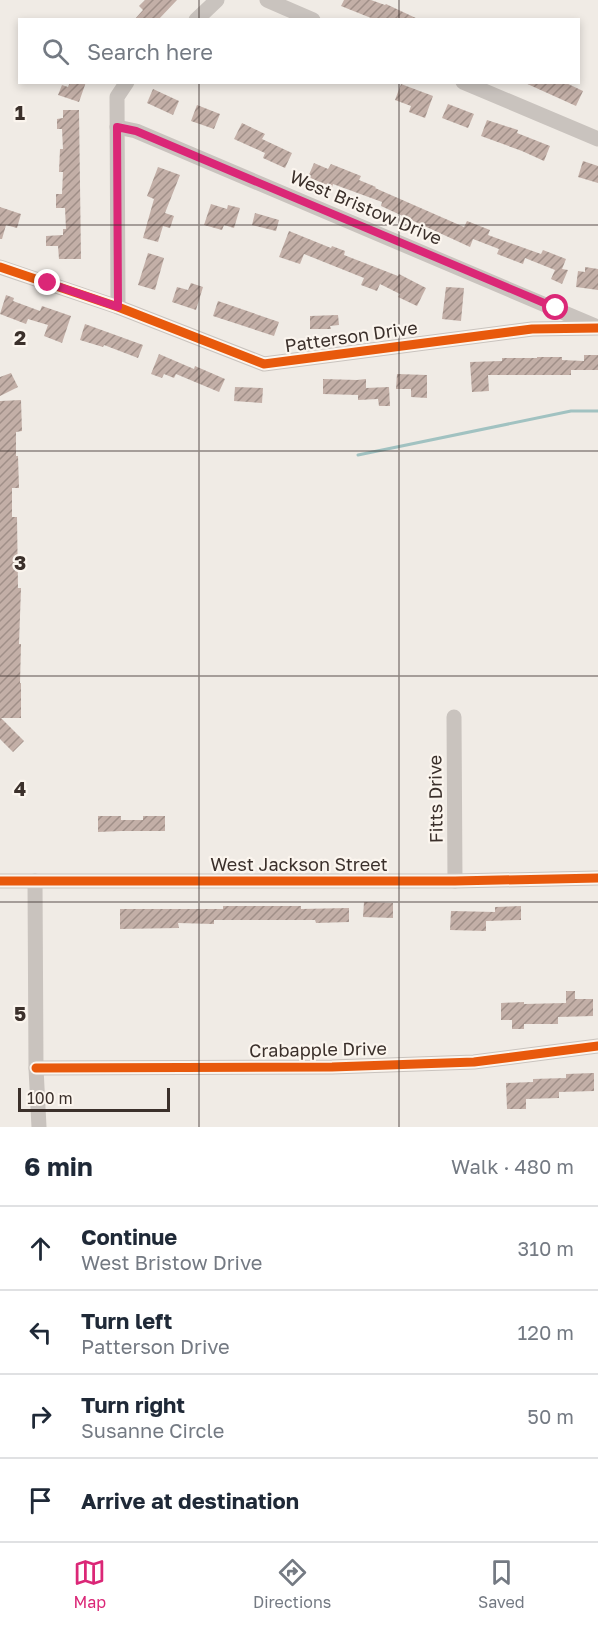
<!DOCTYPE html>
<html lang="en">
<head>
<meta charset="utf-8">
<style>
  body { margin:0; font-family:"Golos Text",sans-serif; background:#f2f2f3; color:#1f2937 }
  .scale { position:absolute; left:18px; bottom:15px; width:152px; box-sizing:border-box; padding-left:6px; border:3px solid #3b302b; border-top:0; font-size:16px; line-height:21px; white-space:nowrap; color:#3b302b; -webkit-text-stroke:4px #fbf5ee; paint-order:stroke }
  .stop { position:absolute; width:18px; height:18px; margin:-14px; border:4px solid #db2777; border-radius:50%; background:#fff }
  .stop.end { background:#db2777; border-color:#fff; box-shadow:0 2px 6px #0008 }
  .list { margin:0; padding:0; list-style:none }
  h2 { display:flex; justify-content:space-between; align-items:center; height:78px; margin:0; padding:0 24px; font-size:26px }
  h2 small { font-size:20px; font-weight:400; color:#747a83 }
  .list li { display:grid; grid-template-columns:39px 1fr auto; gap:18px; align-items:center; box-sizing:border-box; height:84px; padding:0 24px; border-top:2px solid #e0e1e3 }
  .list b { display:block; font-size:22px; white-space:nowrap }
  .list p { margin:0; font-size:20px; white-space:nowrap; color:#747a83 }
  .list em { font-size:20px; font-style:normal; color:#747a83 }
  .icon { flex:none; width:33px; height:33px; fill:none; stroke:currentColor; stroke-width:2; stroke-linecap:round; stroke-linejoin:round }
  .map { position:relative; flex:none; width:598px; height:1127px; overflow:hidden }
  .search { position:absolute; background:#fff; box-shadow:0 3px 9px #0003; left:18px; right:18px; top:18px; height:66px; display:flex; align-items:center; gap:15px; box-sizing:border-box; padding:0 21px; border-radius:0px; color:#747a83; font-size:22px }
  .sheet { height:414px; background:#fff }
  nav { display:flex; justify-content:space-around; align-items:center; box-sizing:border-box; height:84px; border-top:2px solid #e0e1e3; background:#fff; font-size:16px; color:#747a83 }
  nav a { display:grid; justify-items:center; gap:3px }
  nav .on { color:#db2777 }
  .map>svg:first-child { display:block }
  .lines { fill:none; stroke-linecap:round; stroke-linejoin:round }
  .stream { stroke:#a1c2c1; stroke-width:3 }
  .building { fill:url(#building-hatch) }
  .minor { stroke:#c9c3be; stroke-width:15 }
  .cycleway-casing { stroke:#fbf5ee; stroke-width:13 }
  .cycleway { stroke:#e8590c; stroke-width:9 }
  .route { stroke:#db2777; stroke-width:8 }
  .grid { fill:none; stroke:#3b302b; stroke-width:1.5; stroke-opacity:0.55 }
  .labels { text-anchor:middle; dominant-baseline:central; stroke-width:4.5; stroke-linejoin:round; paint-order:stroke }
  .street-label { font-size:18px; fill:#3b302b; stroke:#fbf5ee }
  .grid-label { font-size:20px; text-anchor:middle; font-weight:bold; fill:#3b302b; stroke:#fbf5ee; stroke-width:4.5; stroke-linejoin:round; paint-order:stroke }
</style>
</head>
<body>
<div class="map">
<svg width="598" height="1127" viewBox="0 0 598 1127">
  <defs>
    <pattern id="building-hatch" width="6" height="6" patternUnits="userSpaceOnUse" patternTransform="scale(1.5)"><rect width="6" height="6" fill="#c3afa7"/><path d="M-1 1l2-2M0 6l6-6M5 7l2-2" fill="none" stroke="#a08f88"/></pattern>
  </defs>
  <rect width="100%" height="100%" fill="#f0ebe5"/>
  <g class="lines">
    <polyline class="stream" points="358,455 571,411 598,411"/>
  </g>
  <g class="building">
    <polygon points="145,0 177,0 158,20 134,20 143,10 139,6"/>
    <polygon points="344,0 371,0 385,5 386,4 420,20 376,20 341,6"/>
    <polygon points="70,82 86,82 79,102 58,95 62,85 68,87"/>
    <polygon points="523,82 564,82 583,91 576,106"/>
    <polygon points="401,84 433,96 425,118 409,112 411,106 395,100"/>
    <polygon points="153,89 179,101 173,115 147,103"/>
    <polygon points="448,104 474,114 468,128 442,118"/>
    <polygon points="197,105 220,114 214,129 191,121"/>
    <polygon points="63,110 79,110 81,259 59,259 58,246 46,246 46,236 63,235 63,229 66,229 65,208 56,208 56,194 62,194 63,172 59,172 60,149 63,149 62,129 57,129 57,119 63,118"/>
    <polygon points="487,120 518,130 517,133 550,146 544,161 522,151 481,136"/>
    <polygon points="242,123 265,134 262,139 292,153 285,168 263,158 265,153 234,139"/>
    <polygon points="583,161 598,166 598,183 578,177"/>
    <polygon points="314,163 328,169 331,164 361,176 359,180 376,187 375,188 464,227 467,221 490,230 488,235 541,254 543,250 566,259 562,269 568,270 562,284 551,279 555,270 525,258 523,264 497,254 499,249 473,239 470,247 381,206 382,202 333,184 332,187 308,177"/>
    <polygon points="158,167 180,175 165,213 174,216 170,228 163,226 158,242 143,238 154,199 147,196"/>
    <polygon points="211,204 227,209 228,205 240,208 234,228 224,225 222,230 204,225"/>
    <polygon points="0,207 21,214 17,228 6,225 2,239 0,239"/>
    <polygon points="255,213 279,220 276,231 252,225"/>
    <polygon points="289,231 331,248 332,246 345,251 344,255 398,276 399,274 426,288 417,306 398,297 400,294 380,284 377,291 361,285 364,278 304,254 300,264 279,257"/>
    <polygon points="148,253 164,258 155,290 138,285"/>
    <polygon points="585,267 598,269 598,290 576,287 578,271 585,272"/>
    <polygon points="191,283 203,287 196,310 172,302 177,287 188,290"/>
    <polygon points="446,287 464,288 461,321 442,319"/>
    <polygon points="6,295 14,298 13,301 40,311 42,306 71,316 62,343 44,336 48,325 28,319 26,324 0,314"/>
    <polygon points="218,301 279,322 274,336 213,316"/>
    <polygon points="338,315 339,325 330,326 331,329 310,329 310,316"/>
    <polygon points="85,324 143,345 138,358 104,345 103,347 80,340"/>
    <polygon points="159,354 194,369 195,366 225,379 219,392 176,374 174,378 164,374 162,378 151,374"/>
    <polygon points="584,355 598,355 598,370 571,370 571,375 488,375 489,391 472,392 470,362 502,361 502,358 537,358 537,357 562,357 562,360 584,361"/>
    <polygon points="11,373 18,387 0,396 0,377"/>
    <polygon points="397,374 427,375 427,398 411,397 411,389 396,389"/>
    <polygon points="323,379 357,380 366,379 366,388 389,387 390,406 379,406 378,399 358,400 358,395 323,394"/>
    <polygon points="235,387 263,388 262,403 234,401"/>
    <polygon points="21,400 22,431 16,432 16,456 18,456 19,488 12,488 12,517 17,517 18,588 21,588 19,644 21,644 20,683 21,683 21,718 1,718 24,741 13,752 0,739 0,401"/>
    <polygon points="98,816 121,816 121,820 143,820 143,816 165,816 165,831 121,831 98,832"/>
    <polygon points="364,902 393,903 393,918 363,917"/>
    <polygon points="223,906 301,906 301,909 349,908 349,922 316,923 315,920 214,920 214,924 178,923 179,928 120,929 120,909 223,909"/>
    <polygon points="521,906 521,920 486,921 486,931 450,930 451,911 495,912 495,907"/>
    <polygon points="566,991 575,991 575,999 593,999 593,1016 558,1017 558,1024 524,1024 524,1029 512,1029 512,1020 501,1020 501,1003 524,1002 524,1004 566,1003"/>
    <polygon points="594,1073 594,1091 559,1092 559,1098 526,1099 526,1109 507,1109 506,1083 533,1082 533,1079 566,1078 566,1074"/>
  </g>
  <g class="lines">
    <g class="minor">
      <polyline points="267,0 313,20"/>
      <polyline points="196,20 217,0"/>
      <polyline points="463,82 598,139"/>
      <polyline points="117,127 136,131 595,326"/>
      <polyline points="0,267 118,307 264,364 532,329 598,328"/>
      <polyline points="118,307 117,97 127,82"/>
      <polyline points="454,717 455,881"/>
      <polyline points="0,881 455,881 598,878"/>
      <polyline points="35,881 36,1068 39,1127"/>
      <polyline points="36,1068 332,1067 474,1062 598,1046"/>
    </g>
    <g class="cycleway-casing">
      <g id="cycleway">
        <polyline points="0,267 118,307 264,364 532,329 598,328"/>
        <polyline points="0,881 455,881 598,878"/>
        <polyline points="36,1068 332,1067 474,1062 598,1046"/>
      </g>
    </g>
    <use href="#cycleway" class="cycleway"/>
  </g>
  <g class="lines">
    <polyline class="route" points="48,283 118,307 117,127 136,131 556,308"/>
  </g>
  <path class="grid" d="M199,0V20M399,0V20M199,82V1127M399,82V1127M0,225H598M0,451H598M0,676H598M0,902H598"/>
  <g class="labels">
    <g class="street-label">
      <text transform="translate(366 207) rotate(23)">West Bristow Drive</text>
      <text transform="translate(351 336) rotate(-8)">Patterson Drive</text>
      <text transform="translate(435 799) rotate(-91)">Fitts Drive</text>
      <text x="299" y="864">West Jackson Street</text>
      <text transform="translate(318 1049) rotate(-1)">Crabapple Drive</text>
    </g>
  </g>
  <g class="grid-label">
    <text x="20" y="120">1</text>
    <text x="20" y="345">2</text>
    <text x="20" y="570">3</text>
    <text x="20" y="796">4</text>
    <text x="20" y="1021">5</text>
  </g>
</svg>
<div class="scale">100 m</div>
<div class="stop" style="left:556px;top:308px"></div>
<div class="stop end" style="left:48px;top:283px"></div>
<div class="search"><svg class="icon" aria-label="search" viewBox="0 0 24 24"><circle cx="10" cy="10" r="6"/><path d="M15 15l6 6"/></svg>Search here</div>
</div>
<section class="sheet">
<h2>6 min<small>Walk · 480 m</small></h2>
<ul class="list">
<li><svg class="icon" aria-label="ahead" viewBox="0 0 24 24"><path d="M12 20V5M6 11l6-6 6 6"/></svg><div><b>Continue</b><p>West Bristow Drive</p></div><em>310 m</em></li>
<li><svg class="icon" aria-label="left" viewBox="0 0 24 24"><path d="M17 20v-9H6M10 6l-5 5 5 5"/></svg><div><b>Turn left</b><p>Patterson Drive</p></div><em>120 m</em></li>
<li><svg class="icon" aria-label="right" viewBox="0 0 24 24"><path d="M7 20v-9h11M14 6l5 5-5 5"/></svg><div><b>Turn right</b><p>Susanne Circle</p></div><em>50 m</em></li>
<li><svg class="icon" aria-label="arrive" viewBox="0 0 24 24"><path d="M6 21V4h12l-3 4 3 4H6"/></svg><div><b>Arrive at destination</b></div></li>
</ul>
</section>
<nav>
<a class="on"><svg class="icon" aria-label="map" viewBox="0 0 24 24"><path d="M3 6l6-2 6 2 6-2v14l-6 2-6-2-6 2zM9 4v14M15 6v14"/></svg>Map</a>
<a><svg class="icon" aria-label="directions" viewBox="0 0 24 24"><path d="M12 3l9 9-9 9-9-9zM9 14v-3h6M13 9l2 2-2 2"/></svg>Directions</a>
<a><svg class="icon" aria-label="saved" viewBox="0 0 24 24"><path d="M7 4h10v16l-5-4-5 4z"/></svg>Saved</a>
</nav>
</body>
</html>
